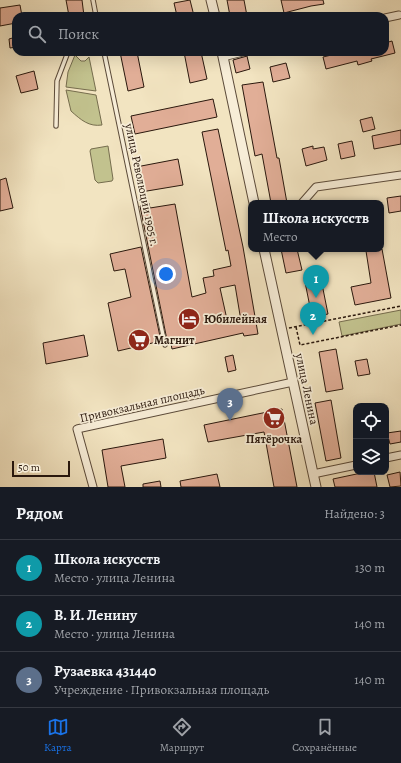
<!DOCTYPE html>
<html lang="ru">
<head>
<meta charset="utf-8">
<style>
  body { margin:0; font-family:Alegreya,serif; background:#242831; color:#f1f3f6 }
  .controls { position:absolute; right:12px; bottom:12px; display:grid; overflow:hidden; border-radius:8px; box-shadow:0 4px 16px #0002 }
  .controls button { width:36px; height:36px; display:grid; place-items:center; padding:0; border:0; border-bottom:1px solid #363941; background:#171b24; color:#f1f3f6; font:20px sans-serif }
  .scale { position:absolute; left:12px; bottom:10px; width:58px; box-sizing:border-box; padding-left:4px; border:2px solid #2a180d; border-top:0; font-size:11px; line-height:14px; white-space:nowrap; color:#2a180d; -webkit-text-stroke:3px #f7edd7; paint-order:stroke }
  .you { position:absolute; left:166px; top:274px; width:14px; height:14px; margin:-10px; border:3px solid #fff; border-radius:50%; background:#1a73e8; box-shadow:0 0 0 6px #1a73e833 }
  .badge { display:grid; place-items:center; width:26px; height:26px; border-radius:50%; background:#1a73e8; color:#fff; font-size:13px; font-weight:700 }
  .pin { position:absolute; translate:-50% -33px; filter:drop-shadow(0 1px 2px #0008) }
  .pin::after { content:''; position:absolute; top:21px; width:14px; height:12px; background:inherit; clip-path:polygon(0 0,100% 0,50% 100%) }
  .popup { position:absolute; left:248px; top:200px; width:136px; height:52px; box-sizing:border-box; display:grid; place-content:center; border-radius:8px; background:#171b24; filter:drop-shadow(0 1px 3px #0005); font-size:13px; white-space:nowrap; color:#9ea1a6 }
  .popup b { font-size:15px; color:#f1f3f6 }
  .popup::after { content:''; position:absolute; left:50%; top:100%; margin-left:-8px; border:8px solid transparent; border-top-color:#171b24 }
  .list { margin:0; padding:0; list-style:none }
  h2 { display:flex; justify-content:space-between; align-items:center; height:52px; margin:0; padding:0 16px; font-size:17px }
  h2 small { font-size:13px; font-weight:400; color:#9ea1a6 }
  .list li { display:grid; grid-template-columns:26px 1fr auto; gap:12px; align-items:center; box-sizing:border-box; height:56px; padding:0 16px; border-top:1px solid #363941 }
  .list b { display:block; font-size:15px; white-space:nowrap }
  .list p { margin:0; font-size:13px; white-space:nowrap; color:#9ea1a6 }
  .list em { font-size:13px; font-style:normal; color:#9ea1a6 }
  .icon { flex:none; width:22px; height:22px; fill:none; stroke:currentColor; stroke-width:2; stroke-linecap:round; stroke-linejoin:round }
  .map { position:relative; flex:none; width:401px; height:487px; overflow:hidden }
  .search { position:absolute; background:#171b24; box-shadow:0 4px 16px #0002; left:12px; right:12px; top:12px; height:44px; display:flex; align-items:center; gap:10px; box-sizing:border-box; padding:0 14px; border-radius:12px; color:#9ea1a6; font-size:15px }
  .sheet { height:220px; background:#171b24 }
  nav { display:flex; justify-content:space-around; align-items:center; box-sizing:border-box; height:56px; border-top:1px solid #363941; background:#171b24; font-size:11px; color:#9ea1a6 }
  nav a { display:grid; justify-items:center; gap:2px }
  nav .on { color:#1a73e8 }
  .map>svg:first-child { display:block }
  .green { fill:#c2c28e; stroke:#766d4e }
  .building { fill:#e1ae97; stroke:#2a180d; fill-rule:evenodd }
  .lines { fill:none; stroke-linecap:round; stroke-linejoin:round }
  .service-casing { stroke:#5c4b3a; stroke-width:5.5 }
  .minor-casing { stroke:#5c4b3a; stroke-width:9 }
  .tertiary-casing { stroke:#5c4b3a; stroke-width:11 }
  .path { stroke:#2a180d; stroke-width:1.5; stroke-dasharray:3 2; stroke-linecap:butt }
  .service { stroke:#f7edd7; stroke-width:3.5 }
  .minor { stroke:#f7edd7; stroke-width:7 }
  .tertiary { stroke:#f7edd7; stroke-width:9 }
  .labels { text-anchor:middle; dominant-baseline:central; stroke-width:3.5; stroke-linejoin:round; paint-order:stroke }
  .street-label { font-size:12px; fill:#2a180d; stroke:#f7edd7 }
  .poi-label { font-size:12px; font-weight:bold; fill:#2a180d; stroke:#f7edd7; text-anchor:start }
</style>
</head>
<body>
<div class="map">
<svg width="401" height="487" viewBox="0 0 401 487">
  <rect width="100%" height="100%" fill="#f2e4c1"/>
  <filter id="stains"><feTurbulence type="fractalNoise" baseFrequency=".005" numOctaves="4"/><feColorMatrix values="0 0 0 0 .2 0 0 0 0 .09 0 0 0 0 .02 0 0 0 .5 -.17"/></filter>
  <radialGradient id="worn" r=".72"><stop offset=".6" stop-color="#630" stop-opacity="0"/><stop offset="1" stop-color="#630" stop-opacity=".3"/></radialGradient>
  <g class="green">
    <polygon points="75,55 81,61 85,61 89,57 96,91 66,87 68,72"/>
    <path d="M66,90L96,95L102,125C89,127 81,120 71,111Z"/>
    <polygon points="108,146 113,179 112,181 98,183 95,180 90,151 91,149"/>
    <polygon points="401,310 401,324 342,336 339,322"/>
  </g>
  <g class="building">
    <polygon points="66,0 82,0 84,16 69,16"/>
    <polygon points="190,0 194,16 177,16 174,3"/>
    <polygon points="227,0 244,0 247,16 230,16"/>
    <polygon points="281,0 323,0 324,4 311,6 284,13"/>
    <polygon points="20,5 22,16 16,16 16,23 0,26 0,8"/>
    <polygon points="16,37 16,47 10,48 9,39"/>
    <polygon points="392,41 395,53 371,59 372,61 358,65 357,61 326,69 323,57 344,52 385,52 385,43"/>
    <polygon points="120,52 137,52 144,87 128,91"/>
    <polygon points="184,52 201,52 207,79 190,83"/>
    <polygon points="247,56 250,69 236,73 233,60"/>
    <polygon points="286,63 290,78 273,82 270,67"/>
    <polygon points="34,71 38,89 21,93 16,76"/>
    <polygon points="263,82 277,158 279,158 287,203 271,203 262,154 255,156 242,85"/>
    <polygon points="213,99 217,117 135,134 131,116"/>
    <polygon points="372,117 375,129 363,132 360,120"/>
    <path d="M218,129L243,247L258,334L244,336L243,333L172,349L170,339L167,340L140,206L149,203L150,208L175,204L192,297L206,293L203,278L214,276L213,270L231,266L228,250L226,251L202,132ZM235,285L241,321L228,324L220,288Z"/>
    <polygon points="401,130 401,144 374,149 372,136"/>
    <polygon points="352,141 355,156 341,159 338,144"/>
    <polygon points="313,146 313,149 324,147 327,160 306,166 302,149"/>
    <polygon points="178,159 183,185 141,192 136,167"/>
    <polygon points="6,178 13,208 0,211 0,180"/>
    <polygon points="401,196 401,211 389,213 387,198"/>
    <polygon points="141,247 161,341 118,351 108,303 131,297 125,269 114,271 110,254"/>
    <polygon points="281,249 297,249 302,270 286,273"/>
    <polygon points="375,249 382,249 391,298 355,305 351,287 371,283 366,251"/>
    <polygon points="321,279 328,314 312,317 305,282"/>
    <polygon points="84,335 88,356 46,364 43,343"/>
    <polygon points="336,349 343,389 326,392 319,352"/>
    <polygon points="233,355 236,370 228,372 225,357"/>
    <polygon points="367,359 370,374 358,376 355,361"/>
    <polygon points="331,400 341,458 326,461 315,403"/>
    <polygon points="282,409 297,487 274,487 264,432 208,442 204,425"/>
    <polygon points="401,431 401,442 390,444 387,433"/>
    <polygon points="163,439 166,458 121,466 125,487 108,487 102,450"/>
    <polygon points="366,472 374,472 377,487 335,487 333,479"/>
    <polygon points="400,472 401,486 390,487 387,475"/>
    <polygon points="217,474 220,487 181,487 180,481"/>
    <polygon points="160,481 161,487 143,487 143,484"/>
  </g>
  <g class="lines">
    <g class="service-casing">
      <g id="service">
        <polyline points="93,0 96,16"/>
        <polyline points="104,52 165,345"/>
        <polyline points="56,126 57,81 68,52"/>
      </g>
    </g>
    <g class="minor-casing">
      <g id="minor">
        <polyline points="385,18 399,15"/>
        <polyline points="223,57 243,52"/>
        <polyline points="302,203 316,187 401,175"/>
        <polyline points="386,458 401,455"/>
        <polyline points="313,474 356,465"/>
        <polyline points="93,487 77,429 293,382"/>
      </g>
    </g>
    <g class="tertiary-casing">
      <g id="tertiary">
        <polyline points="211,0 215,16"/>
        <polyline points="222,52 254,203"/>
        <polyline points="264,249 316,487"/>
      </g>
    </g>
    <g class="path">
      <polyline points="296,327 300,345 401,325"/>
      <polyline points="289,328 401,306"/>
    </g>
    <use href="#service" class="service"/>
    <use href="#minor" class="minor"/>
    <use href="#tertiary" class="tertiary"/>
  </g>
  <defs>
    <g id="hotel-disc" transform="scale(1.15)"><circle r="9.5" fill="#8f2418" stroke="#f7edd7"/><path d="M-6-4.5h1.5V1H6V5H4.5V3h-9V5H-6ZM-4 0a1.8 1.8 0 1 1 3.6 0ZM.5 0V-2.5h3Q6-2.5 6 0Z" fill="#fff"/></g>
    <g id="supermarket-disc" transform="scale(1.15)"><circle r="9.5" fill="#8f2418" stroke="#f7edd7"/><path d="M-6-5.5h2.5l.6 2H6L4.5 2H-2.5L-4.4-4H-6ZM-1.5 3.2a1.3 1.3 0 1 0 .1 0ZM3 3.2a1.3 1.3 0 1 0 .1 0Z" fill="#fff"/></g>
  </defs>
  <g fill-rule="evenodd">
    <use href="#hotel-disc" x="189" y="319"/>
    <use href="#supermarket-disc" x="139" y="340"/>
    <use href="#supermarket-disc" x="274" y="418"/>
  </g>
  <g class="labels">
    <g class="street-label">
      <text transform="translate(142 185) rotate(78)">улица Революции 1905 г.</text>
      <text transform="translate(307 389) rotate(78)">улица Ленина</text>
      <text transform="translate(142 404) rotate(-13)">Привокзальная площадь</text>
    </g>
    <g class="poi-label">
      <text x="204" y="319">Юбилейная</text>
      <text x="154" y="340">Магнит</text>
      <text x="274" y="439" text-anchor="middle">Пятёрочка</text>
    </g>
  </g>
  <rect width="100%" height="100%" filter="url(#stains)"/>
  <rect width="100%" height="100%" fill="url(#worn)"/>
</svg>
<div class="controls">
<button><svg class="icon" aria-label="locate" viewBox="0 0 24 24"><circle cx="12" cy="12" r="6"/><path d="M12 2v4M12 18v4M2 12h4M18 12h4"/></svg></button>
<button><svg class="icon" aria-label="layers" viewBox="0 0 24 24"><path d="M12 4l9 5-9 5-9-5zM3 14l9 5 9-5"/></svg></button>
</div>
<div class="scale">50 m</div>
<div class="you"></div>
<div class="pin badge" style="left:316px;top:298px;background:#0f9aa8">1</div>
<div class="popup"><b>Школа искусств</b>Место</div>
<div class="pin badge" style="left:313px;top:335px;background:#0f9aa8">2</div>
<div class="pin badge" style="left:230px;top:421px;background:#5c6f8a">3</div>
<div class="search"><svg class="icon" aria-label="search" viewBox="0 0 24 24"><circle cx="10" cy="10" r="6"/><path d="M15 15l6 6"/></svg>Поиск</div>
</div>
<section class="sheet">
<h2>Рядом<small>Найдено: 3</small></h2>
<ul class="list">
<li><span class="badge" style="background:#0f9aa8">1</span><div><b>Школа искусств</b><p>Место · улица Ленина</p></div><em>130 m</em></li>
<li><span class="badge" style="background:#0f9aa8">2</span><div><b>В. И. Ленину</b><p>Место · улица Ленина</p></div><em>140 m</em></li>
<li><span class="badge" style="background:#5c6f8a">3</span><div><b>Рузаевка 431440</b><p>Учреждение · Привокзальная площадь</p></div><em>140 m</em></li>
</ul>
</section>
<nav>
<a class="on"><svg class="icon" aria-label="map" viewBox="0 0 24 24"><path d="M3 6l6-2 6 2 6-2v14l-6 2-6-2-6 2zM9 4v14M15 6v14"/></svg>Карта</a>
<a><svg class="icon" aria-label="directions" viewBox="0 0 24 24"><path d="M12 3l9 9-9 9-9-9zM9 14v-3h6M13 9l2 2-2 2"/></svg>Маршрут</a>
<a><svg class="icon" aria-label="saved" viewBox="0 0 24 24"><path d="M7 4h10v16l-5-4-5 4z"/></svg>Сохранённые</a>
</nav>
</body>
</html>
